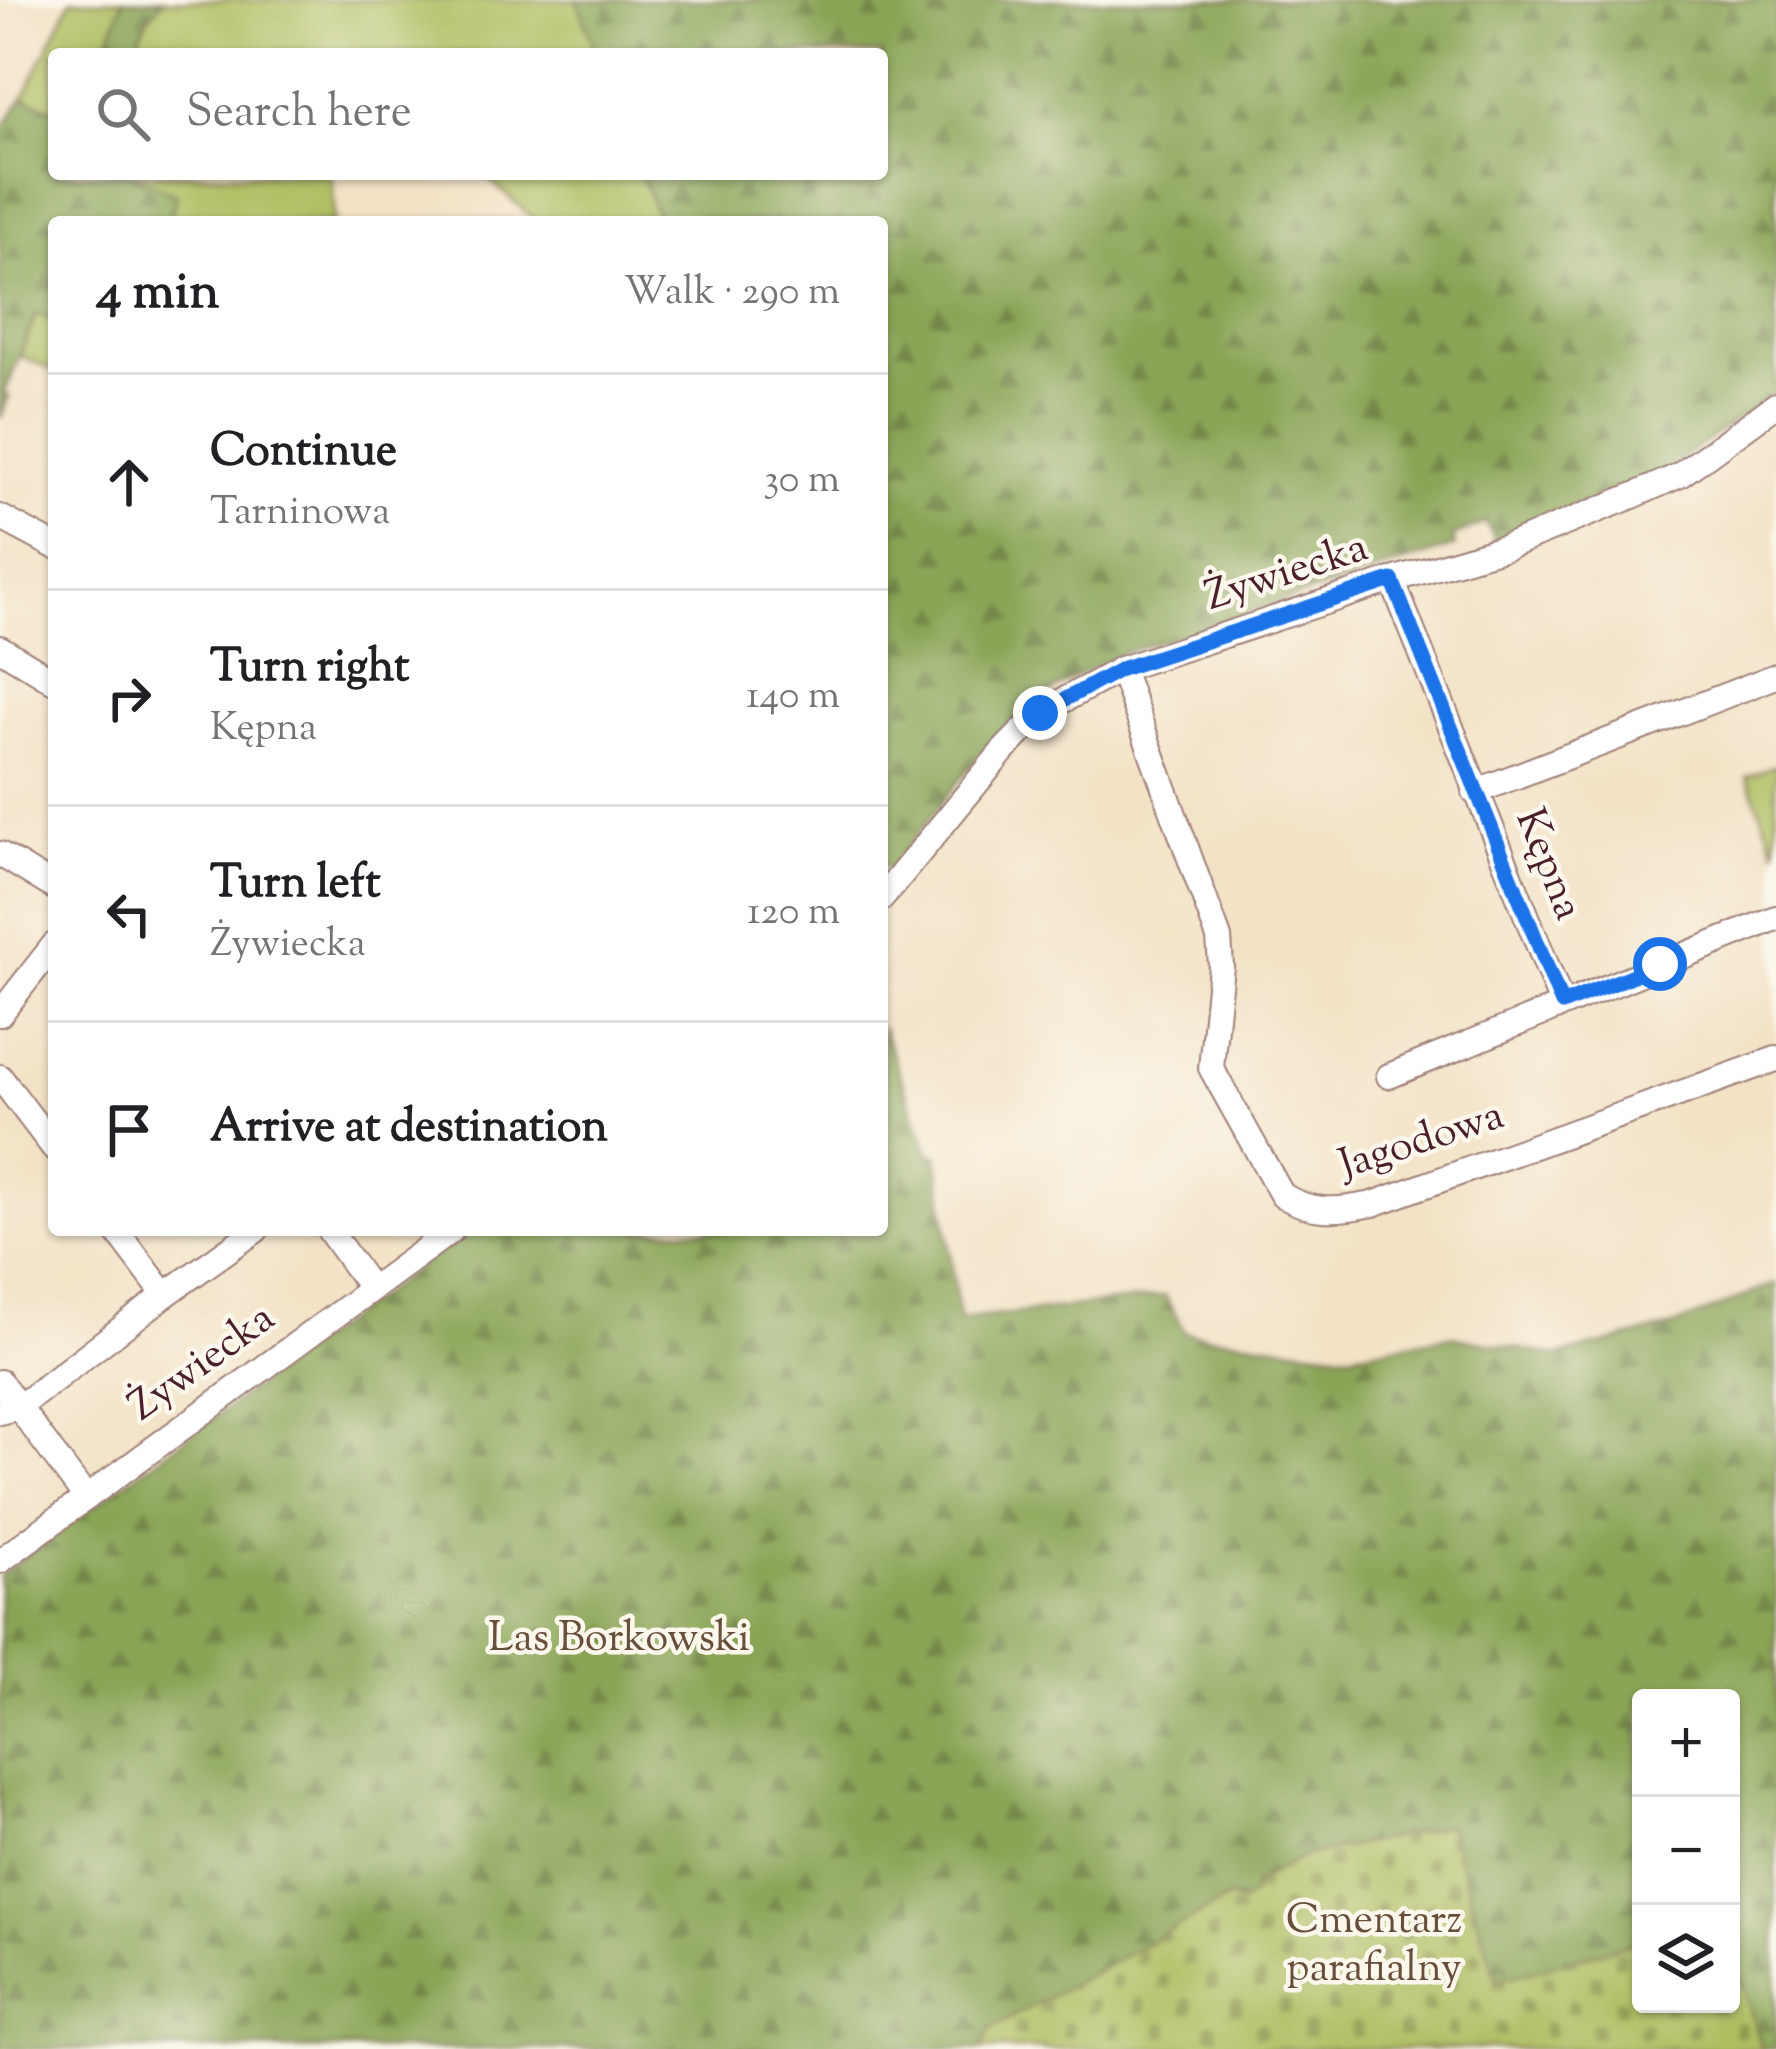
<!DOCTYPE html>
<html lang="en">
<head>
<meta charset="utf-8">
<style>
  body { margin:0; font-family:"Sorts Mill Goudy",serif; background:#f6f6f6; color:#202124 }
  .controls { position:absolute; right:36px; bottom:36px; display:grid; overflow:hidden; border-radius:12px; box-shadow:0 3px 9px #0004 }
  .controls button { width:108px; height:108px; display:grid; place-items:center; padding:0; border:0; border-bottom:3px solid #e0e0e0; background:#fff; color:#202124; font:60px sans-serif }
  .stop { position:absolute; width:36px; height:36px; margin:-27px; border:9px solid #1a73e8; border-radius:50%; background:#fff }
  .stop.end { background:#1a73e8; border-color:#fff; box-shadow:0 3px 12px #0008 }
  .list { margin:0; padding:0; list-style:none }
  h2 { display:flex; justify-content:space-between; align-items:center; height:156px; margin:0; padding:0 48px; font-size:51px }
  h2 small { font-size:39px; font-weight:400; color:#757577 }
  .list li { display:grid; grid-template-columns:78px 1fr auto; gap:36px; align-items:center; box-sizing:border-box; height:216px; padding:0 48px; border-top:3px solid #e0e0e0 }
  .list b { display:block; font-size:45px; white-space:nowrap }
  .list p { margin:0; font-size:39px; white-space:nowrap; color:#757577 }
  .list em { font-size:39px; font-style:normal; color:#757577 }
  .icon { flex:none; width:66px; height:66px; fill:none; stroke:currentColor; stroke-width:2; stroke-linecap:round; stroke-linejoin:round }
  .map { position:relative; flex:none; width:1776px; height:2049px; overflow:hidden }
  .search { position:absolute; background:#fff; box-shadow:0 3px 9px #0004; left:48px; top:48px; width:840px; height:132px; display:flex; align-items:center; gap:30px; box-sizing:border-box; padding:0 42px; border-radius:12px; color:#757577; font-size:45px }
  .panel { position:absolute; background:#fff; box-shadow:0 3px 9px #0004; left:48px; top:216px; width:840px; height:1020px; border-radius:12px }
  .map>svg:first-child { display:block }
  .green { fill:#aebe61; stroke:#7c6e46; stroke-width:3 }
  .forest { fill:url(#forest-firs); stroke:#6a6241; stroke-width:3 }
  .cemetery { fill:url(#cemetery-stones); stroke:#7c6e46; stroke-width:3 }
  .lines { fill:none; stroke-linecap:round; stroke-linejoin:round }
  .street-casing { stroke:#9e8078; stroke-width:28 }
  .street { stroke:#fff; stroke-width:24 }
  .route { stroke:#1a73e8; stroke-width:15 }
  .labels { text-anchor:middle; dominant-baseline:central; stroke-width:9; stroke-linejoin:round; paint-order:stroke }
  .street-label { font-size:42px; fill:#4a1f2b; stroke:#fbf7ec }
  .park-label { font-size:42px; fill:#684f3b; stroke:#fbf7ec }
</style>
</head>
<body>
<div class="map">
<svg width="1776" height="2049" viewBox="0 0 1776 2049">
  <defs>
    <pattern id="forest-firs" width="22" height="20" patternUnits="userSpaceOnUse" patternTransform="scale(3)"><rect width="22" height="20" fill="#8aa557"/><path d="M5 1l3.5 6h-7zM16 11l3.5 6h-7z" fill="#738648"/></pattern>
    <pattern id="cemetery-stones" width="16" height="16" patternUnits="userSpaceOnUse" patternTransform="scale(3)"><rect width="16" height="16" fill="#aebe61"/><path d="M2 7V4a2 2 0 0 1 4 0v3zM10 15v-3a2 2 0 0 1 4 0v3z" fill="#909a50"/></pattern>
  </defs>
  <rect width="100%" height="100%" fill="#fbf7ec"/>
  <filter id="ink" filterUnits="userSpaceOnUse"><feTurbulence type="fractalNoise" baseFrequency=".00833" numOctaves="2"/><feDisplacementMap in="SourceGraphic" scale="24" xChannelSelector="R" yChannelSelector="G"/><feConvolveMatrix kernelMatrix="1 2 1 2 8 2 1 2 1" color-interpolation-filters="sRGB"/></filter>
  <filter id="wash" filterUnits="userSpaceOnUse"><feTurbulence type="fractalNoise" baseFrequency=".004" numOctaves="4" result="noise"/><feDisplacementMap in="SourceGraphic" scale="48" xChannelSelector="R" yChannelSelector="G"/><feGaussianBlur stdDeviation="2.7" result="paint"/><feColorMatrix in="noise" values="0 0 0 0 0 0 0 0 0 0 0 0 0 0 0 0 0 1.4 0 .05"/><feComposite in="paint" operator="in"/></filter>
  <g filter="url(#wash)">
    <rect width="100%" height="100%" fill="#f3e2c5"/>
    <g class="green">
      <polygon points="71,0 123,0 104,54 54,54 54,109 23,98"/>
      <polygon points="163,0 577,0 597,54 132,54 148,18"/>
      <polygon points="130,174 325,174 333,181 334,222 168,222 177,195"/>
      <polygon points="483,174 641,174 659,222 537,222"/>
      <polygon points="37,313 54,322 54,371 20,356"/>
      <polygon points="1776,765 1776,851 1747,776"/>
    </g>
    <g class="forest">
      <polygon points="123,0 163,0 147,18 132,54 104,54"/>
      <path d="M577,0H1776V392L1667,469L1495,541L1486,522L1453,536L1455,546L1120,654C1086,671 1053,687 1024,712C973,755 933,816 891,868L882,866V222H659L641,174H882V54H597Z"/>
      <polygon points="23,98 54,109 54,174 130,174 177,195 168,222 54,222 54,322 36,314 5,393 9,396 0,419 0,132"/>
      <polygon points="882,1027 930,1155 937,1155 959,1320 1165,1296 1185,1333 1349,1354 1451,1336 1557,1356 1677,1325 1776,1283 1776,2049 1762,2049 1731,1944 1731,1698 1641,1698 1641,1940 1497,1982 1448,1826 1253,1895 1241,1902 1229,1898 992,2029 981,2049 0,2049 0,1575 468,1230 882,1230"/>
    </g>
    <polygon class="cemetery" points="1448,1825 1497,1981 1641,1940 1641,2004 1731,2004 1731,1944 1762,2049 981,2049 991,2029 1229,1898 1242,1902 1252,1895 1254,1884 1302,1857"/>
  </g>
  <g filter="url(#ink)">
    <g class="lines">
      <g class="street-casing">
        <g id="street">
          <polyline points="0,517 54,546"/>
          <polyline points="1392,580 1562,1004"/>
          <polyline points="0,648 54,681"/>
          <path d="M1121,669L1219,938L1221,966L1211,1068L1282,1195C1312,1214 1339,1211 1373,1204L1776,1059"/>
          <polyline points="1475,792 1776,676"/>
          <polyline points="0,854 54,887"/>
          <polyline points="882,898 1003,751 1040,713 1121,669 1392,580 1506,547 1635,495 1680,475 1776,405"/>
          <polyline points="0,1014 54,945"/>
          <polyline points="1389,1076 1776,918"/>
          <polyline points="0,1077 54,1148"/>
          <polyline points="116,1230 165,1295"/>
          <polyline points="329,1230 371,1289"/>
          <polyline points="0,1382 86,1498"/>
          <polyline points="0,1412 19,1407 165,1295 256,1230"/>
          <polyline points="0,1561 452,1230"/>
        </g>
      </g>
      <use href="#street" class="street"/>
    </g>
  </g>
  <g class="lines" filter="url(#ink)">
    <polyline class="route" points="1040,713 1121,669 1392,580 1562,1004 1660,964"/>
  </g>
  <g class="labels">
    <g class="street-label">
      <text transform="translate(1287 574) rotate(-18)">Żywiecka</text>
      <text transform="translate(1547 865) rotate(68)">Kępna</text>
      <text transform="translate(1422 1142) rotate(-18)">Jagodowa</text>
      <text transform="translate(203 1364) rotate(-36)">Żywiecka</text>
    </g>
    <g class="park-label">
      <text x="619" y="1640">Las Borkowski</text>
      <text x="1374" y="1922">Cmentarz<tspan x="1374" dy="48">parafialny</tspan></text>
    </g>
  </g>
</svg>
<div class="controls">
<button>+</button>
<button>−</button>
<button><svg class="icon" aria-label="layers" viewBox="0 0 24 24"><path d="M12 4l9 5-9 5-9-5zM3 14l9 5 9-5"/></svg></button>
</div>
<div class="stop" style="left:1660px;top:964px"></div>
<div class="stop end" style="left:1040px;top:713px"></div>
<div class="search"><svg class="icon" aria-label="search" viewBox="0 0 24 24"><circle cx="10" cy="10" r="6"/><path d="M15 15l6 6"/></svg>Search here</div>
<section class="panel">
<h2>4 min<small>Walk · 290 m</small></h2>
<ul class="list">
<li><svg class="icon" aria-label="ahead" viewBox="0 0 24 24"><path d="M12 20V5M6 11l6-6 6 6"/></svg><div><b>Continue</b><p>Tarninowa</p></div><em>30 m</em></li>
<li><svg class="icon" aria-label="right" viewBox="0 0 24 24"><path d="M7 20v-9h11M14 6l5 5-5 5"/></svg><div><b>Turn right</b><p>Kępna</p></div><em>140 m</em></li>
<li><svg class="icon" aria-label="left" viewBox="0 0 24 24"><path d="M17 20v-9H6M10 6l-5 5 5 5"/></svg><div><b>Turn left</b><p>Żywiecka</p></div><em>120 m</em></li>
<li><svg class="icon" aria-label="arrive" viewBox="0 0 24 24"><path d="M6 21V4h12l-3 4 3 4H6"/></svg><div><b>Arrive at destination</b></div></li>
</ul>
</section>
</div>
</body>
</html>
